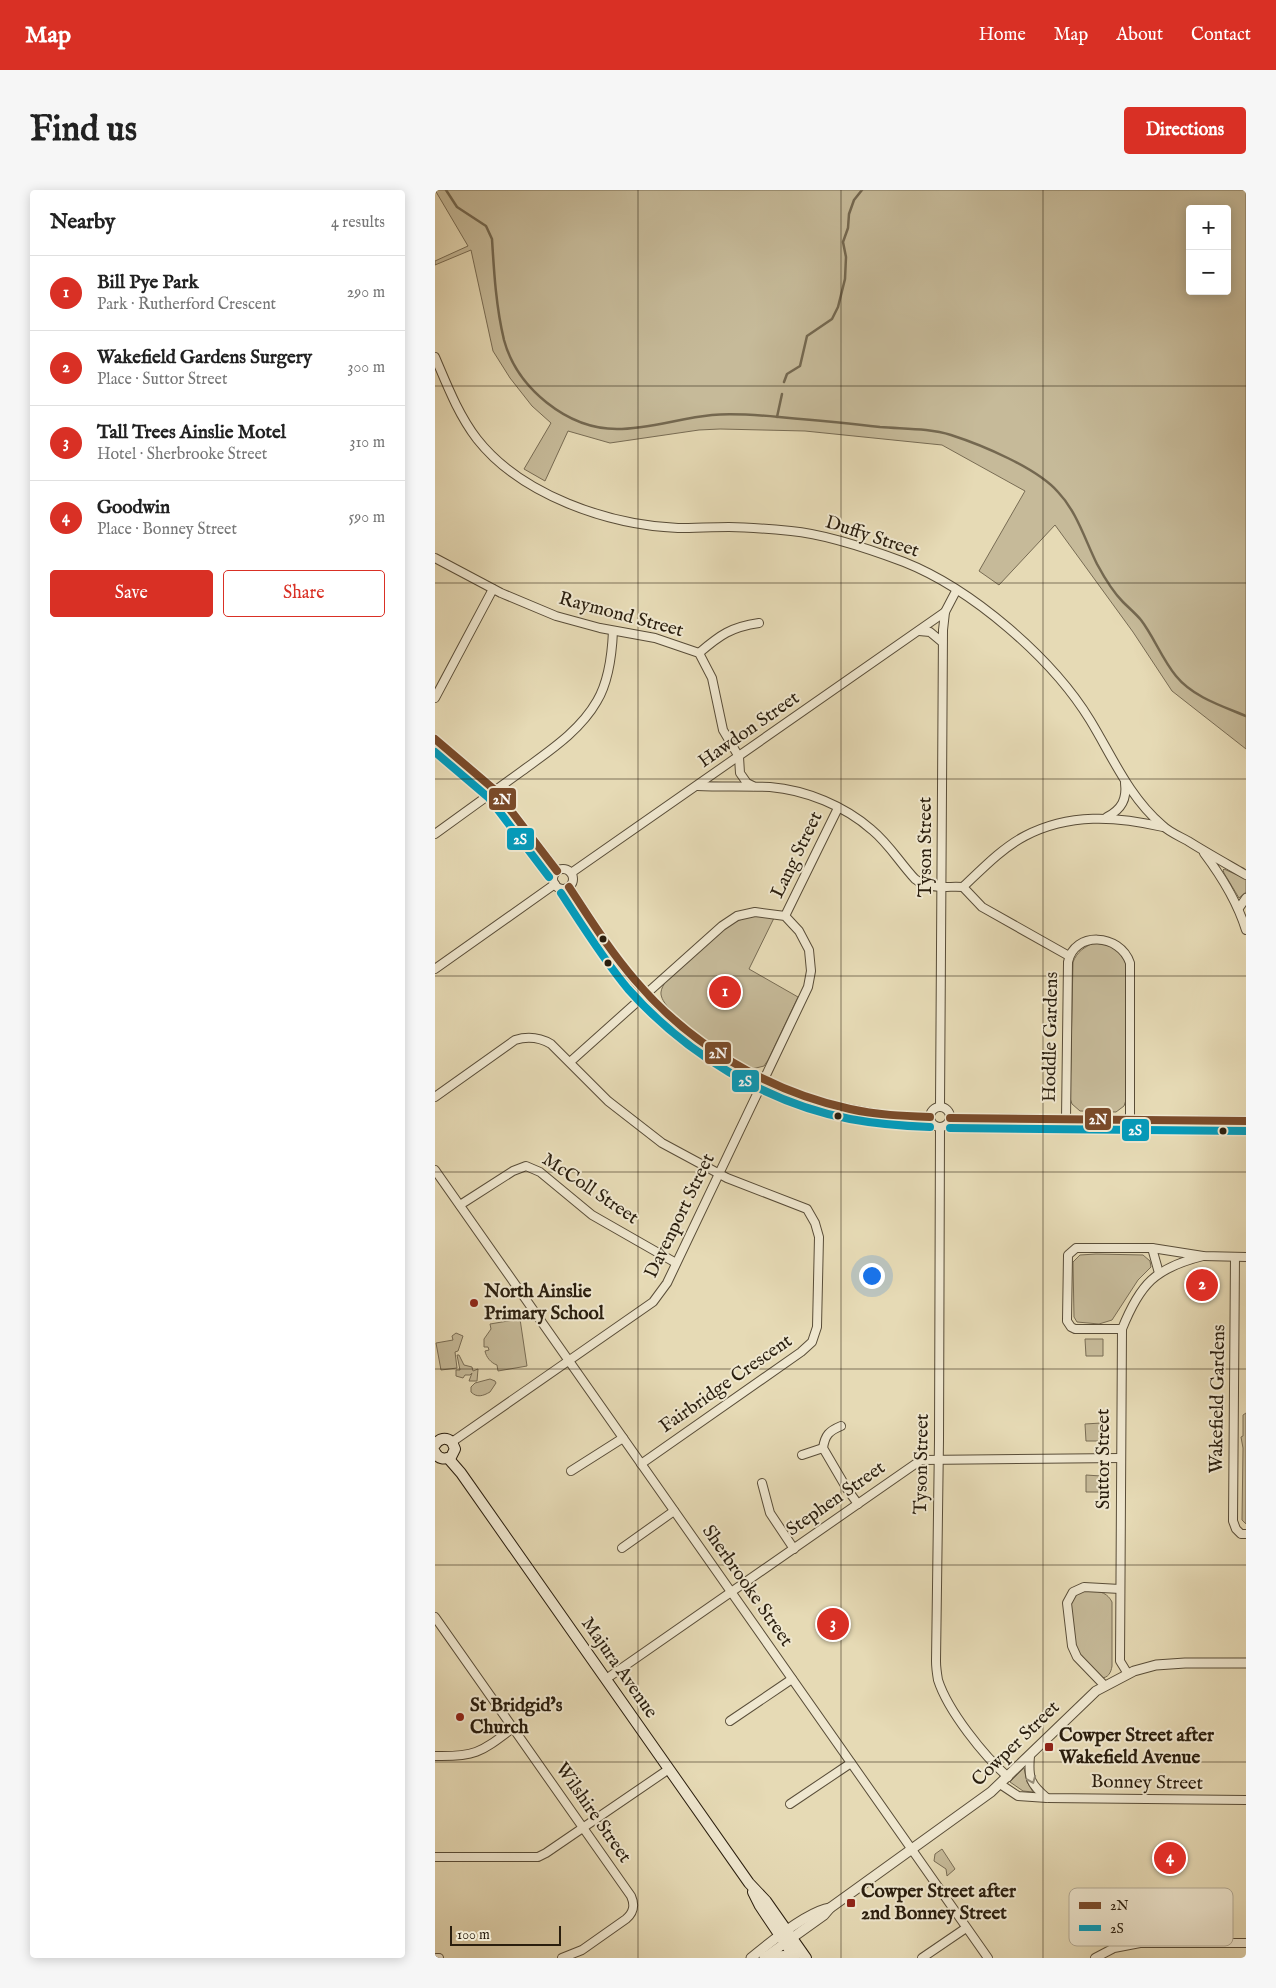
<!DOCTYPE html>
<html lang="en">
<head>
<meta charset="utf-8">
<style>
  body { margin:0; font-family:"IM FELL English",serif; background:#f6f6f6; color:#222 }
  .controls { position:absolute; right:15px; top:15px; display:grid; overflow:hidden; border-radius:5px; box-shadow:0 2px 12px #0003 }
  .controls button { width:45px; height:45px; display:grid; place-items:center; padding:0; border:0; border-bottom:1px solid #e0e0e0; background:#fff; color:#222; font:25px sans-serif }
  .scale { position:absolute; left:15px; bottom:12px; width:111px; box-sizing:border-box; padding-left:5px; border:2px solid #2a1e0e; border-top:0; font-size:14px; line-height:18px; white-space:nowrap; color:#2a1e0e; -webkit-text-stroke:4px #efe7cf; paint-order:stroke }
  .you { position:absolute; left:436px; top:1085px; width:18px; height:18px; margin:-12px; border:4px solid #fff; border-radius:50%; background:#1a73e8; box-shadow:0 0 0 8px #1a73e833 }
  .badge { display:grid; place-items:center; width:32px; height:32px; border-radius:50%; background:#d93025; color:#fff; font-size:16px; font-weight:700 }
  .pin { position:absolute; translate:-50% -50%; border:2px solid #fff; box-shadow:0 1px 5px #0006 }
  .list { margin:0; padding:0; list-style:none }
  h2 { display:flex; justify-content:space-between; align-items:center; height:65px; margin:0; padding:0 20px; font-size:21px }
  h2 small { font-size:16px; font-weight:400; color:#767676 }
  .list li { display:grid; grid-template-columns:32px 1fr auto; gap:15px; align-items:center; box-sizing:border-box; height:75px; padding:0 20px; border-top:1px solid #e0e0e0 }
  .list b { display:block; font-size:19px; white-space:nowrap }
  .list p { margin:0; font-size:16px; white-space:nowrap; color:#767676 }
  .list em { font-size:16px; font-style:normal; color:#767676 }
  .actions { display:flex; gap:10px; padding:15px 20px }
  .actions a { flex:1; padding:11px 0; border:1px solid #d93025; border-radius:5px; text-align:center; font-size:18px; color:#d93025 }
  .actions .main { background:#d93025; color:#fff }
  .map { position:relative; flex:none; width:811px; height:1768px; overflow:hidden; border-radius:5px }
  header { display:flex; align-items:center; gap:30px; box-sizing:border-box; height:70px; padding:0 25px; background:#d93025; color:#fff }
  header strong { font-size:24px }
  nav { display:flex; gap:28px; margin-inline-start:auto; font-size:18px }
  .intro { display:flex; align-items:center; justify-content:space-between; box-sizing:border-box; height:120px; padding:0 30px }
  h1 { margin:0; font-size:35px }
  .button { padding:12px 22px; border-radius:5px; background:#d93025; color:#fff; font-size:18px; font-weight:700 }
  main { display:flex; gap:30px; padding:0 30px }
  aside { flex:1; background:#fff; border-radius:5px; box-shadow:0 2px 12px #0003 }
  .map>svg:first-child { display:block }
  .green { fill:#c6ba99; stroke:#786c54; fill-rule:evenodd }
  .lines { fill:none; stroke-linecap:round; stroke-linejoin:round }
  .stream { stroke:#746850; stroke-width:2.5 }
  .minor-casing { stroke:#594d38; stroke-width:10 }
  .tertiary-casing { stroke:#594d38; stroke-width:11 }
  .secondary-casing { stroke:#2a1e0e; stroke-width:12 }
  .minor { stroke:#efe7cf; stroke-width:8 }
  .tertiary { stroke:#efe7cf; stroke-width:9 }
  .secondary { stroke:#efe7cf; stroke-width:10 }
  .bus-1-casing { stroke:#efe7cf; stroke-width:11 }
  .bus-2-casing { stroke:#efe7cf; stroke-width:11 }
  .bus-1 { stroke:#7a4b2a; stroke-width:8 }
  .bus-2 { stroke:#049bbb; stroke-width:8 }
  .oneway { stroke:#968d78 }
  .grid { fill:none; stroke:#2a1e0e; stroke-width:1; stroke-opacity:0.55 }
  .bus-dot { fill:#2a1e0e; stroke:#efe7cf; stroke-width:2 }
  .poi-dot { fill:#8f2418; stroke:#efe7cf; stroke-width:2 }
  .labels { text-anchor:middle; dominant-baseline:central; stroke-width:4; stroke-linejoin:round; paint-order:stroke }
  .street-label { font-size:19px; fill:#2a1e0e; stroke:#efe7cf }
  .poi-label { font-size:19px; font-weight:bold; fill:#2a1e0e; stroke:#efe7cf; text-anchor:start }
  .key { fill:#efe7cf; stroke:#b4ab95; stroke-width:1 }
  .key-label { font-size:14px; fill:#2a1e0e }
  .line-badge { stroke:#efe7cf; stroke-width:2 }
  .badge-label { font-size:14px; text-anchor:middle; font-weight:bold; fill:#fff }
</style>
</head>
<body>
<header>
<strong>Map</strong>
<nav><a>Home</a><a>Map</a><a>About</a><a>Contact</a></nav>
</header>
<div class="intro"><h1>Find us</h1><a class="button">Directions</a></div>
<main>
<aside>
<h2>Nearby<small>4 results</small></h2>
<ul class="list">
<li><span class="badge">1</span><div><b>Bill Pye Park</b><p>Park · Rutherford Crescent</p></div><em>290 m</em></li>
<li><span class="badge">2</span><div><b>Wakefield Gardens Surgery</b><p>Place · Suttor Street</p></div><em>300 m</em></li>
<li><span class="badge">3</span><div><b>Tall Trees Ainslie Motel</b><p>Hotel · Sherbrooke Street</p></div><em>310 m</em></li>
<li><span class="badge">4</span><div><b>Goodwin</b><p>Place · Bonney Street</p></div><em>590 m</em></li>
</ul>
<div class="actions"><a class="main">Save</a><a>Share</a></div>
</aside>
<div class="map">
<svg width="811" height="1768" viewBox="0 0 811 1768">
  <rect width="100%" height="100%" fill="#e6dab5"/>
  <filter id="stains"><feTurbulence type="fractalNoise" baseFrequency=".004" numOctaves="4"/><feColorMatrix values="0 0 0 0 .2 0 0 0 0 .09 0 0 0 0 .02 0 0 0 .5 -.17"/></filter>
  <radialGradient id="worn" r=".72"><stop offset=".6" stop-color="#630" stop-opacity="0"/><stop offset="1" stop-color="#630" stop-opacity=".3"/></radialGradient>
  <g class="green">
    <path d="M0,0H811V559L737,501L698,442L620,335L564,395L544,381L590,301L507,255L370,241L285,239L264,240L175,253L133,241L110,291L89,279L116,233L97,216L75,188L58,161L36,60L0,75V71L33,56ZM755,19H792V101H755Z"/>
    <polygon points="789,679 811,689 811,702 804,708 789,683 788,680"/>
    <path d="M322,726L339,728L314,779L363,807L333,870L329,876L317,879C299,870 223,822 226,802C228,788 251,772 261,763C280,746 296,728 322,726Z"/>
    <path d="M659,753C678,755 689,759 692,780L691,910L689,916L681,922L645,921L637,914L635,908L638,772C642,762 649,757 659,753Z"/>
    <polygon points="661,1064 708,1065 715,1071 716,1077 703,1090 677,1130 664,1134 642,1132 639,1127 638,1072 645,1065"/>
    <path d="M85,1129L92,1176L63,1181L62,1175C56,1173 51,1167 50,1161L54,1160L53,1157H49V1149L56,1139L55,1134Z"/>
    <polygon points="21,1143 28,1146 23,1161 20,1162 22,1178 6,1180 1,1153 18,1150 17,1146"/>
    <polygon points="650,1149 668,1149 668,1166 651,1166"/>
    <polygon points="22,1165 24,1165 29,1175 37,1177 38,1181 43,1179 42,1191 34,1191 37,1183 35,1185 30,1185 28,1188 21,1186 21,1180 25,1180"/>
    <path d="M55,1189L60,1191L61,1193L55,1202C48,1206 42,1208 36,1202V1197L40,1193Z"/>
    <polygon points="811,1223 811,1334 807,1330 808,1258 806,1247 808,1246 808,1225"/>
    <polygon points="666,1233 667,1251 651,1251 650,1234"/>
    <polygon points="651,1285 666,1286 666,1302 651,1302"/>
    <path d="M648,1400C660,1401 671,1400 677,1412V1476C676,1483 673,1488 666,1488L643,1466L638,1455L632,1413L639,1403Z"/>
    <polygon points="589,1578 592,1592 598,1602 588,1601 575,1592"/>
    <polygon points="507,1659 520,1679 512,1686 511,1679 499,1671 500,1664"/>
  </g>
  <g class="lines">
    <g class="stream">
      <path d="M11,0L22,17L51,36L57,49C59,82 61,117 69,150C82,198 132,239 182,239C214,239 245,228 277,225C299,223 322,225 344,227C378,230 411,233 445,237C469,239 494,238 516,245C547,255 602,278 623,302C642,322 650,350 662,374C669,387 677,401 688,412C694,418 700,423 706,430C719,447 727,469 741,486C758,507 787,516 811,526"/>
      <polyline points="349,192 352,184 365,176 372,146 397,129 403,117 410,89 411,67 408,52 413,38 414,24 419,10 427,0"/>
      <polyline points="342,227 347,204"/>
    </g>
    <g class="minor-casing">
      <g id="minor">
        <path d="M0,167C12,195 23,224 42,249C86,305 173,335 243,338C260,338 277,337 294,337C314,337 335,339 356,341C390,344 437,360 469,372C537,399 617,468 655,530C677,566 694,607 727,635C734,642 744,646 753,651C772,663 792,674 811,685"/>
        <polyline points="0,368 66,403 121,426 165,438 220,448 264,463 277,488 288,540 304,567 305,583 312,593 318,596"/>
        <polyline points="484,441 495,442 507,452"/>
        <path d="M264,463C285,445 296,437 324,433"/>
        <polyline points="0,508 58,399"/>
        <polyline points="0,549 61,601 122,681"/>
        <path d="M262,596C286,597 311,596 335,597C371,600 410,616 437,640C454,654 465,673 480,689C494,700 512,696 528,697C547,679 567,658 590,646C634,623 681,626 728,637"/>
        <path d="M672,627C687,619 692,609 690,593"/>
        <path d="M0,644C29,623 58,602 87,581C114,561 145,541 162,511C174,491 177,464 178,441"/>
        <path d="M769,663C787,687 802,711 811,740"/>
        <circle cx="128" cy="689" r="10"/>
        <polyline points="136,683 510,422"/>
        <path d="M134,697C158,733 181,772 212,804C285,881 388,928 495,927"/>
        <polyline points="528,697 547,717 634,766"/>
        <polyline points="804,718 811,708"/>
        <polyline points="350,726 403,618"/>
        <polyline points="0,779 120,694"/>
        <path d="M0,907L80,850C93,846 104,847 116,854L173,911L227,953L292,988L372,1019L380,1033L384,1047L382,1137L377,1152L366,1162L206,1274"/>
        <polyline points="505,917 508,440 510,422 521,401"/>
        <circle cx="505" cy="927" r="10"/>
        <polyline points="515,928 811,931"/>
        <path d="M631,929L633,772C639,741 685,743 695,773V929"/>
        <path d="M505,937L504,1250L501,1471C501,1477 502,1484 503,1490C513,1521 549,1566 573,1587"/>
        <polyline points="0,980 553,1768"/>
        <polyline points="25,1015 78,981 91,976 105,982 157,1025 241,1073"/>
        <polyline points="717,1058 724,1083"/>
        <polyline points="800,1067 798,1331 801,1339 806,1344 811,1344"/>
        <polyline points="687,1139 640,1139 636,1137 632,1131 633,1065 641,1058 717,1058 768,1066 811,1067"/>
        <path d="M406,1236C394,1241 390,1245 388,1258L412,1299L423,1314"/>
        <polyline points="17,1252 218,1112 232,1093 373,797 376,781 374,760 364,741 350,726 320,722 302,726 287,736 135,872"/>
        <polyline points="367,1265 388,1258"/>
        <polyline points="136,1281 188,1248"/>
        <polyline points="327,1293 335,1323 359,1359"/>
        <polyline points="187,1358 239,1321"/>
        <path d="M0,1427L196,1706C200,1715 199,1722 191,1729L147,1760L127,1768"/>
        <path d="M693,1484L685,1471L687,1139C705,1094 720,1078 768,1066"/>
        <polyline points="171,1489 486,1270 686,1268"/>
        <polyline points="670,1496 642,1467 637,1456 632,1413 638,1402 649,1397 685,1399"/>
        <polyline points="295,1531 357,1489"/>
        <path d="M0,1566C41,1567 46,1562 78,1538"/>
        <path d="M595,1566C593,1588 595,1594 612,1608"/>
        <polyline points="565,1594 583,1606 612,1608 811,1610"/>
        <polyline points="355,1614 416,1573"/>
        <polyline points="0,1667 103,1667 111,1663 234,1579"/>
        <polyline points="0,1768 4,1768"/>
        <polyline points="487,1768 531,1738"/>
        <polyline points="660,1768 679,1758 705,1753 811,1753"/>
      </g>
    </g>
    <g class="tertiary-casing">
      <g id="tertiary">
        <path d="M316,1768C334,1753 373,1721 395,1718"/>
        <polyline points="329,1768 389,1725 395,1718 556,1602 661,1501 699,1481 721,1475 750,1473 811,1473"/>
      </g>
    </g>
    <g class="secondary-casing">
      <g id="secondary">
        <path d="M0,1255C4,1248 11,1247 17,1252L20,1259L16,1267C9,1270 3,1269 0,1262"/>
        <polyline points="13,1268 26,1283 314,1693 331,1711 371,1768"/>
        <polyline points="318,1702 325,1716 360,1768"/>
        <polyline points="330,1767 349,1766 356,1768"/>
      </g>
    </g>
    <use href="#minor" class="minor"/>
    <use href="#tertiary" class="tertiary"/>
    <use href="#secondary" class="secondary"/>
    <g class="bus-1-casing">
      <g id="bus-1">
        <polyline points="0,549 61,601 122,681"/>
        <path d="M134,697C155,729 175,761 200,790C255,855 333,901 415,919C442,925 468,926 495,927"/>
        <polyline points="515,928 811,931"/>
      </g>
    </g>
    <g class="bus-2-casing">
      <g id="bus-2">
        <polyline points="0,562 54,608 114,687"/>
        <path d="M126,703C147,735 168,769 193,799C250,863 331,913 415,929C442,934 468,936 495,937"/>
        <polyline points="515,938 811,941"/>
      </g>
    </g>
    <use href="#bus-1" class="bus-1"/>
    <use href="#bus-2" class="bus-2"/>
  </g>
  <defs><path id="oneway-chevron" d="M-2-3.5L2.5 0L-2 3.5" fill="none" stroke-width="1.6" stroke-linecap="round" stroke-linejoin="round" transform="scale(1.25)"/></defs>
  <use class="oneway" href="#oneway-chevron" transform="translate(597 1590) rotate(68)"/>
  <path class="grid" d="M203,0V1768M406,0V1768M608,0V1768M0,196H811M0,393H811M0,589H811M0,786H811M0,982H811M0,1179H811M0,1375H811M0,1572H811"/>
  <g class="bus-dot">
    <circle cx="168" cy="749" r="4.5"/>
    <circle cx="173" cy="773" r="4.5"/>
    <circle cx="403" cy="926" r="4.5"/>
    <circle cx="788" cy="941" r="4.5"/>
  </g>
  <g class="poi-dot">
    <circle cx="39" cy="1113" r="5"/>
    <circle cx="25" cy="1527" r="5"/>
    <rect x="609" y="1552" width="10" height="10" rx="2.5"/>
    <rect x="411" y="1708" width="10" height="10" rx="2.5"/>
  </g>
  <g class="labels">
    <g class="street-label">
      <text transform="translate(437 347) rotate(18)">Duffy Street</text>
      <text transform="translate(186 425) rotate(15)">Raymond Street</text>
      <text transform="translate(314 540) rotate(-35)">Hawdon Street</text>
      <text transform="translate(491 657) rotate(-90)">Tyson Street</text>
      <text transform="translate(362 665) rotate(-64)">Lang Street</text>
      <text transform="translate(616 847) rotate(-89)">Hoddle Gardens</text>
      <text transform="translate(155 999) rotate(34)">McColl Street</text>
      <text transform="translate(245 1026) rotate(-64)">Davenport Street</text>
      <text transform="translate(291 1194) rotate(-35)">Fairbridge Crescent</text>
      <text transform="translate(783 1209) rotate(-89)">Wakefield Gardens</text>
      <text transform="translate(669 1269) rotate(-90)">Suttor Street</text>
      <text transform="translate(487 1274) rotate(-89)">Tyson Street</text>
      <text transform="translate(401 1309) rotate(-35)">Stephen Street</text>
      <text transform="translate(312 1396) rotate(55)">Sherbrooke Street</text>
      <text transform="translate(184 1478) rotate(55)">Majura Avenue</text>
      <text transform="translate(581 1554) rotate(-44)">Cowper Street</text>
      <text transform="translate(712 1593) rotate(1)">Bonney Street</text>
      <text transform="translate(158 1623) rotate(55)">Wilshire Street</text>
    </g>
    <g class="poi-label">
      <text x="49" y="1102">North Ainslie<tspan x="49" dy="22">Primary School</tspan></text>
      <text x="35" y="1516">St Bridgid's<tspan x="35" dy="22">Church</tspan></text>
      <text x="624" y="1546">Cowper Street after<tspan x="624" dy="22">Wakefield Avenue</tspan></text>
      <text x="426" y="1702">Cowper Street after<tspan x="426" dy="22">2nd Bonney Street</tspan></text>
    </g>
  </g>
  <rect x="634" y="1698" width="164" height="58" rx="8" class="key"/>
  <rect x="644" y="1712" width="22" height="7" fill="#7a4b2a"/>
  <rect x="644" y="1735" width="22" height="6" fill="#049bbb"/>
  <g class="key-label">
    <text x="675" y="1720">2N</text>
    <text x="675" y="1743">2S</text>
  </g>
  <g class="line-badge">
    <rect x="53" y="597" width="29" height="24" rx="5" fill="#7a4b2a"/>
    <rect x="71" y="637" width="29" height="24" rx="5" fill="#049bbb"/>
    <rect x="269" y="851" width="28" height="24" rx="5" fill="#7a4b2a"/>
    <rect x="296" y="879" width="29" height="24" rx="5" fill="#049bbb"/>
    <rect x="649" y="917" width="28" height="24" rx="5" fill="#7a4b2a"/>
    <rect x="686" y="928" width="29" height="24" rx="5" fill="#049bbb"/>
  </g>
  <g class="badge-label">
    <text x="67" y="614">2N</text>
    <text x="85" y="654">2S</text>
    <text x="283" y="868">2N</text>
    <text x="310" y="896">2S</text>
    <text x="663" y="934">2N</text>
    <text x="700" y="945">2S</text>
  </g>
  <rect width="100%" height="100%" filter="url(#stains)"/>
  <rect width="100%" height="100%" fill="url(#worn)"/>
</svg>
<div class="controls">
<button>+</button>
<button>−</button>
</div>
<div class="scale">100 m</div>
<div class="you"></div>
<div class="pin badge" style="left:290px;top:802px">1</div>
<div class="pin badge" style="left:767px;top:1095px">2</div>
<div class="pin badge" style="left:398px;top:1434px">3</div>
<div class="pin badge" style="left:735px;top:1668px">4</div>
</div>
</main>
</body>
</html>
